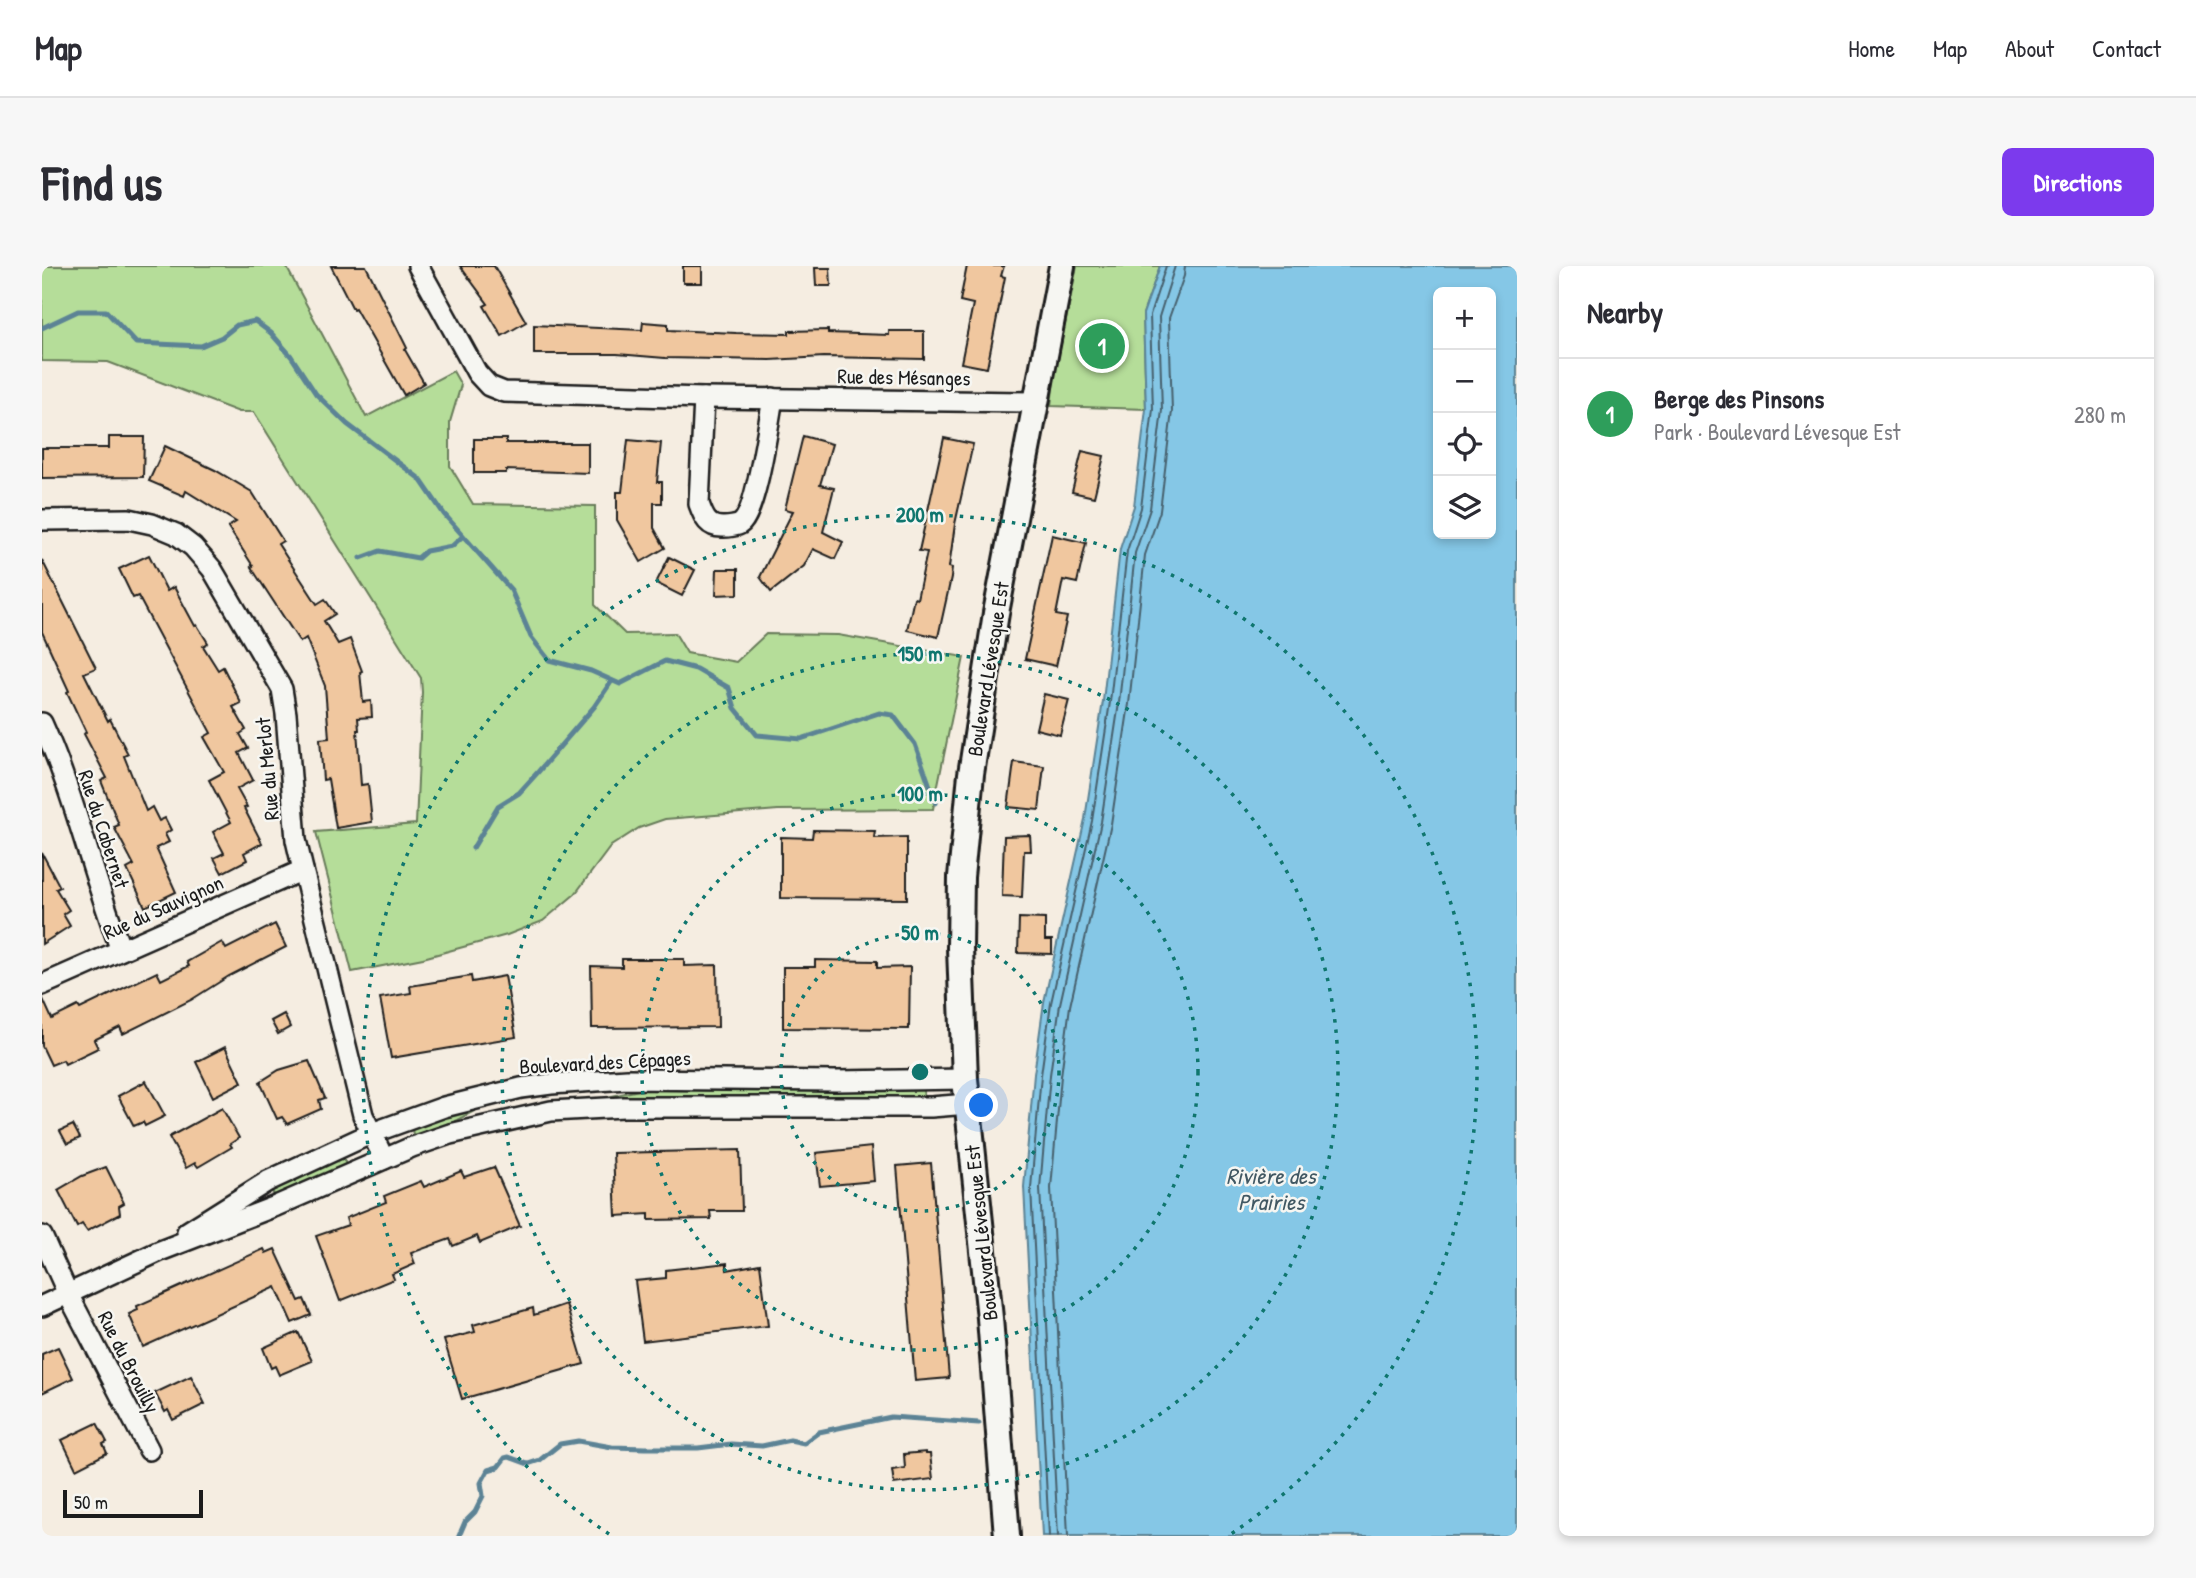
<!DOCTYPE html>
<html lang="en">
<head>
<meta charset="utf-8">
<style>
  body { margin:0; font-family:"Patrick Hand",sans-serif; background:#f7f7f7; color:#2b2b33 }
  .controls { position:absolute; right:21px; top:21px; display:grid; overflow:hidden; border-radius:10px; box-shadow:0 4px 10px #0003 }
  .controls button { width:63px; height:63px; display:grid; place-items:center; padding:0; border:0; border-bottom:2px solid #e1e1e2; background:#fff; color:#2b2b33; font:35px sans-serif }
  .scale { position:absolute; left:21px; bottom:18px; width:140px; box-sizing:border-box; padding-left:7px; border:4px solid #1c1c1c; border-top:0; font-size:19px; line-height:24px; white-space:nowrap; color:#1c1c1c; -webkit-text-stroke:5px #f6f6f2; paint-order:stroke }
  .you { position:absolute; left:940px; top:840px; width:24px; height:24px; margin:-18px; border:5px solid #fff; border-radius:50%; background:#1a73e8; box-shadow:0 0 0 10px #1a73e833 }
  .badge { display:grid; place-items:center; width:46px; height:46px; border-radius:50%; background:#7c3aed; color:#fff; font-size:23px; font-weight:700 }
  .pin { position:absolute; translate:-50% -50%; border:4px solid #fff; box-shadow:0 2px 7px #0006 }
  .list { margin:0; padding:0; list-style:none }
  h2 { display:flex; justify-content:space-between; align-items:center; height:91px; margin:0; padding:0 28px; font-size:30px }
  h2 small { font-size:23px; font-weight:400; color:#7c7c81 }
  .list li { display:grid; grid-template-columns:46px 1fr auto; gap:21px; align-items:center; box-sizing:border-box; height:112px; padding:0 28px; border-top:2px solid #e1e1e2 }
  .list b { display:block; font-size:26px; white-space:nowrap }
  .list p { margin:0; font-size:23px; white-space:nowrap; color:#7c7c81 }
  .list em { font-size:23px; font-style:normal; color:#7c7c81 }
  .icon { flex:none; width:38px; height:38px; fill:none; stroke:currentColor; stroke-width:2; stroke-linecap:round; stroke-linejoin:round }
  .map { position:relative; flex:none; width:1475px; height:1270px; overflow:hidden; border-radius:10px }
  header { display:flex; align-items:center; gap:42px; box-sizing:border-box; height:98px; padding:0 35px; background:#fff; border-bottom:2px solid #e1e1e2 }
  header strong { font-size:33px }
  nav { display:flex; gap:38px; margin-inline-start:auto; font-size:24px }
  .intro { display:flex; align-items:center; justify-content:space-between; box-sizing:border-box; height:168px; padding:0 42px }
  h1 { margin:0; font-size:49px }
  .button { padding:18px 32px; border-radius:10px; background:#7c3aed; color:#fff; font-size:24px; font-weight:700 }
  main { display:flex; gap:42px; padding:0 42px }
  aside { flex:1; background:#fff; border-radius:10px; box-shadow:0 4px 10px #0003 }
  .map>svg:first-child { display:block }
  .green { fill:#b5dd99; stroke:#687c5a; stroke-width:2 }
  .water { fill:#85c7e6; stroke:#5b8395; stroke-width:2; fill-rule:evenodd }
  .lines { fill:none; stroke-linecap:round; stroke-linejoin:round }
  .shore { stroke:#46606d; stroke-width:2 }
  .stream { stroke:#5b8395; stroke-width:5 }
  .building { fill:#f0c79f; stroke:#1c1c1c; stroke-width:2 }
  .minor-casing { stroke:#1c1c1c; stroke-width:24 }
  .tertiary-casing { stroke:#1c1c1c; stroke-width:30 }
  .minor { stroke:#f6f6f2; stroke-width:19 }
  .tertiary { stroke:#f6f6f2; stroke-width:24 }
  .ring { fill:none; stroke:#0f766e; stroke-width:3.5; stroke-dasharray:3.5 7 }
  .labels { text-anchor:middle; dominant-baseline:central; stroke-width:5; stroke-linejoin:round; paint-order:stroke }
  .street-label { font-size:21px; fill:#1c1c1c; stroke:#f6f6f2 }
  .water-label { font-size:23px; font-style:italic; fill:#415863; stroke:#f6f6f2 }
  .centre { fill:#0f766e; stroke:#f6f6f2; stroke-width:3.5 }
  .ring-label { font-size:21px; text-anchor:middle; font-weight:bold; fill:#0f766e; stroke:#f6f6f2; stroke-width:5; stroke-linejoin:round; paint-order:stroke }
</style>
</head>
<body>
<header>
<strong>Map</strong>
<nav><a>Home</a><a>Map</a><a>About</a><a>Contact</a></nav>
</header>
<div class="intro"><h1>Find us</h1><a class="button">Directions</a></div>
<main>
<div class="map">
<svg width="1475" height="1270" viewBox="0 0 1475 1270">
  <rect width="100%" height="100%" fill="#f5ede1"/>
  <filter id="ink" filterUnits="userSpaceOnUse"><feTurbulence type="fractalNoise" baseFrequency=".0143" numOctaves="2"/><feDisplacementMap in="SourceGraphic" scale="14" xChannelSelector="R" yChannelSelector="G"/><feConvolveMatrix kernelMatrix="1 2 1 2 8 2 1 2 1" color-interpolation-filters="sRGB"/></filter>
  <g filter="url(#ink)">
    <g class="green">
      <polygon points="0,0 244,0 324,151 411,105 419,119 408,156 408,200 431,238 553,240 553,339 583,368 633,367 645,387 694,396 724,368 796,369 922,391 891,543 736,544 623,553 597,562 569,580 533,628 501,655 465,669 381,692 310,706 274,566 374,558 380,426 379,412 212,146 197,146 66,96 0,95"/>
      <polygon points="1035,0 1118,0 1101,48 1104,143 1009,140 1012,112"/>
      <polygon points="606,822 881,822 882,835 564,833 565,831"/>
      <polygon points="437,839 438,842 396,864 372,872 369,860"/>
      <polygon points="300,889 305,901 234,933 228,921"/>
    </g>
    <path class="water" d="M1118,0H1475V1270H1000L982,921L992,808L1002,736L1043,553L1061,435L1078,283L1092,240L1104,143L1101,48ZM1396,26H1449V268H1396Z"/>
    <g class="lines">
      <g class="shore">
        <polyline points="1007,1270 989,922 999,809 1009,737 1050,555 1068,436 1085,285 1099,242 1111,143 1108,49 1124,0"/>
        <polyline points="1016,1270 998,922 1008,809 1018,738 1059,556 1077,437 1093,287 1108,243 1120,144 1117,51 1133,0"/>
        <polyline points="1026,1270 1009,922 1019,810 1028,740 1069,558 1087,438 1103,289 1118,245 1130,145 1127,52 1142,10 1143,0"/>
      </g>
      <g class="stream">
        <polyline points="0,62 36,45 64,45 94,77 159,80 180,71 195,59 213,55 229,67 249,90 274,128 305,158 378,213 402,248 469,324 489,371 507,394 549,405 578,418 623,395 654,403 687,422 693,442 715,469 759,473 837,447 851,449 873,478 894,537"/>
        <polyline points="319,292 338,285 376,292 384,285 410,280 421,270"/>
        <polyline points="431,582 456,540 477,527 496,506 552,441 569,416"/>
        <polyline points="417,1270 423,1256 433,1246 441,1230 439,1217 446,1204 456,1201 463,1192 467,1191 486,1198 498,1194 518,1178 536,1175 570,1181 603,1182 656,1182 689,1178 720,1180 748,1174 762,1177 777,1166 849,1151 937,1157"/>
      </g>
    </g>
    <g class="building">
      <polygon points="289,0 324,0 365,82 363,84 382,117 362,129 313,42 311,43"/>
      <polygon points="418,0 452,0 484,56 460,70 442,40 446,38"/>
      <rect x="641" y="0" width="19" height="17"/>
      <polygon points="925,0 962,0 959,10 963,11 945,102 919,97 931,38 918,35"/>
      <polygon points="773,2 788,2 789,20 774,20"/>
      <polygon points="601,56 626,58 626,64 694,67 747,68 747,65 786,64 786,67 847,69 847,65 882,65 882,93 782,91 728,94 623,92 575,88 492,88 492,59 600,64"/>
      <polygon points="761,170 790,178 778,219 792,222 781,266 801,276 793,293 771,283 762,300 729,326 718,311 751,245 743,243"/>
      <polygon points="67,171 102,171 101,211 0,212 0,182 67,182"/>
      <polygon points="902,172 931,178 913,258 907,301 910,302 909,312 896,371 865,364 872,332 875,333 885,286 877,285"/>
      <polygon points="432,173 464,173 464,177 546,177 546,207 464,204 464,207 432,207"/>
      <polygon points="586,174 619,177 615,216 620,216 620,237 612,237 612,262 623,282 599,296 575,254 575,226 580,226"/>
      <polygon points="123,180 173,204 210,226 241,275 236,278 275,338 283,333 293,348 282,355 296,378 308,373 320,405 318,406 321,436 329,435 330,451 316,452 317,464 315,464 319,519 326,518 330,556 294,562 286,513 281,514 278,473 287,472 283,420 264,372 258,376 209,301 211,300 186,261 194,256 144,225 142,230 107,215"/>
      <polygon points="1040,185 1062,190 1052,231 1030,226"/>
      <polygon points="1010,269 1044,277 1035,317 1021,314 1014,349 1025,351 1014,400 983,393"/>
      <polygon points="107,289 125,325 132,321 153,360 155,359 166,377 161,380 176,404 181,401 199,437 191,441 204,464 198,468 206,482 197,487 211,514 195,523 205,541 202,542 220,577 202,587 205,594 180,607 172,592 182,587 171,566 189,556 167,514 182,506 162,471 169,467 96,330 91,332 77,303"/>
      <polygon points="627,291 653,304 640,330 614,317"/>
      <polygon points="0,294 54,402 42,407 66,455 68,453 86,488 82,490 104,545 110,541 117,555 123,552 129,564 123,568 127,576 114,582 134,626 103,641 85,603 92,599 72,561 77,559 59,515 65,512 42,468 44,466 25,426 27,425 0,366"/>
      <polygon points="675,303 696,303 696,328 674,329"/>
      <polygon points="1002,428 1027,434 1018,469 994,463"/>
      <polygon points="972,496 1002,500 997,544 966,541"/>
      <polygon points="771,564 833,565 832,572 865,571 865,633 739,632 739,571 770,572"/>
      <polygon points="988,569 989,585 982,585 980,631 960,630 962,570"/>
      <polygon points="0,587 18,621 14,623 27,644 21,648 28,660 0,678"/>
      <polygon points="977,652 1003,653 1003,674 1010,674 1010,688 976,687"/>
      <polygon points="233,658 244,681 187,710 149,734 81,768 78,761 52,774 56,782 23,798 21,794 9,799 0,780 0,731 10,753 36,740 38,743 115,706 119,714 147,700 145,696 180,676 184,683"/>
      <polygon points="580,693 642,693 642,700 675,699 676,761 550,762 549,700 580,701"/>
      <polygon points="773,694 835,695 835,702 868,701 867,763 741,762 741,701 773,701"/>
      <polygon points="429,710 430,716 463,710 474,771 349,792 338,732 369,727 368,720"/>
      <polygon points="242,748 248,761 236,768 229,755"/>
      <polygon points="183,781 200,816 171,831 154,796"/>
      <polygon points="267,795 283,832 277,834 279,843 245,858 240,851 235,853 218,816 237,804"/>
      <polygon points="104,815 123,850 103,860 101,856 92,860 76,830"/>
      <polygon points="180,842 197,872 188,878 190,881 156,901 153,897 144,902 127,871"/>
      <polygon points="31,859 38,872 25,878 18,865"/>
      <polygon points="829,881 832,915 778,920 774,887"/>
      <polygon points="698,884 700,945 668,945 669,953 607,954 607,948 574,950 571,887"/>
      <polygon points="889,897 907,1112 873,1115 855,900"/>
      <polygon points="64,901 82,937 77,940 78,948 45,965 40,958 35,961 16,924 40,910"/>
      <polygon points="452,901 478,960 438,977 435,970 411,980 408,973 369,987 373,998 350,1008 352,1013 298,1035 274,970 306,959 304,952 344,936 342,930 379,915 382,921 419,905 422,911"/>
      <polygon points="222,983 224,987 233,983 257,1035 262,1033 269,1049 250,1057 234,1021 101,1081 87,1048 96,1044 95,1040"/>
      <polygon points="685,997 685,1004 718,998 726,1060 601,1075 593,1015 624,1012 624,1004"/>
      <polygon points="524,1038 542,1098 420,1133 402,1074 433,1066 431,1059 491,1042 492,1049"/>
      <polygon points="256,1066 270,1095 237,1109 233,1100 229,1102 221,1082"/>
      <polygon points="16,1081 31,1112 0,1127 0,1088"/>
      <polygon points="149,1110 163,1138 131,1154 126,1144 123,1146 113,1127"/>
      <polygon points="55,1157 65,1176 61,1178 65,1187 34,1203 20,1174"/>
      <polygon points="884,1186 884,1188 888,1188 891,1213 852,1218 850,1204 863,1202 862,1188"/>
    </g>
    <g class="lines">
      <g class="minor-casing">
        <g id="minor">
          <polyline points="376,0 435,107 447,120 462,126 662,132 993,136"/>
          <path d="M662,132L657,238C662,252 666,262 682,261C686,261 695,260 698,258C714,248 727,154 731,132"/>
          <polyline points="0,254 87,253 110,258 134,268 151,281 170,303 240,423 244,448 254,574 261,604 321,849 342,893"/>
          <path d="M0,457C33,530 50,609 79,684"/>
          <polyline points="0,719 261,604"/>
          <polyline points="145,966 226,915 330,867 402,841 479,822 509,818 585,813 794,815 923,813"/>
          <polyline points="0,970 26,1028 107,1184"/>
          <polyline points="0,1040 118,985 234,940 370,881 408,868 509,845 582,841 889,841 926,838"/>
        </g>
      </g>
      <g class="tertiary-casing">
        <polyline id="tertiary" points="965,1270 948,1052 923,813 918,682 919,611 929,508 954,347 1020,0"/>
      </g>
      <use href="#minor" class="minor"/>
      <use href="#tertiary" class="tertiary"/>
    </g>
  </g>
  <g class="ring">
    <circle cx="878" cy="806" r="139"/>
    <circle cx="878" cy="806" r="278"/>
    <circle cx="878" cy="806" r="418"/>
    <path d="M567 1268A557 557 0 1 1 1189 1268"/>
  </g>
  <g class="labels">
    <g class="street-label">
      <text transform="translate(862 111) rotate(1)">Rue des Mésanges</text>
      <text transform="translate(946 403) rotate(-81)">Boulevard Lévesque Est</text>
      <text transform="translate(225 503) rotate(-95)">Rue du Merlot</text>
      <text transform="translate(62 563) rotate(72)">Rue du Cabernet</text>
      <text transform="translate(121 641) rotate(-24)">Rue du Sauvignon</text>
      <text transform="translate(563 796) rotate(-3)">Boulevard des Cépages</text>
      <text transform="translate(939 967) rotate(-96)">Boulevard Lévesque Est</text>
      <text transform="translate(87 1096) rotate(63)">Rue du Brouilly</text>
    </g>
    <g class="water-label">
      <text x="1229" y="909">Rivière des<tspan x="1229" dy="26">Prairies</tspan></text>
    </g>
  </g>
  <circle cx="878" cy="806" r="10" class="centre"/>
  <g class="ring-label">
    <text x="878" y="256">200 m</text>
    <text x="878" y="395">150 m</text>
    <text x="878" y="535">100 m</text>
    <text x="878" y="674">50 m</text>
  </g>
</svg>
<div class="controls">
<button>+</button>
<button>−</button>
<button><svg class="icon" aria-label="locate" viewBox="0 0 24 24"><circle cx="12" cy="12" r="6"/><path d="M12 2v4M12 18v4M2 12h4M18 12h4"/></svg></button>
<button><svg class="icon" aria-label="layers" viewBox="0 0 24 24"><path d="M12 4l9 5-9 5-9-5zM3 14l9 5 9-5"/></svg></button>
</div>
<div class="scale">50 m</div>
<div class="you"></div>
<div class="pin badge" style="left:1060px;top:80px;background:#2e9e5b">1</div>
</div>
<aside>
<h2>Nearby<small></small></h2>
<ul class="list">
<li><span class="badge" style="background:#2e9e5b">1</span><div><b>Berge des Pinsons</b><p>Park · Boulevard Lévesque Est</p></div><em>280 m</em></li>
</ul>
</aside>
</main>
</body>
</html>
